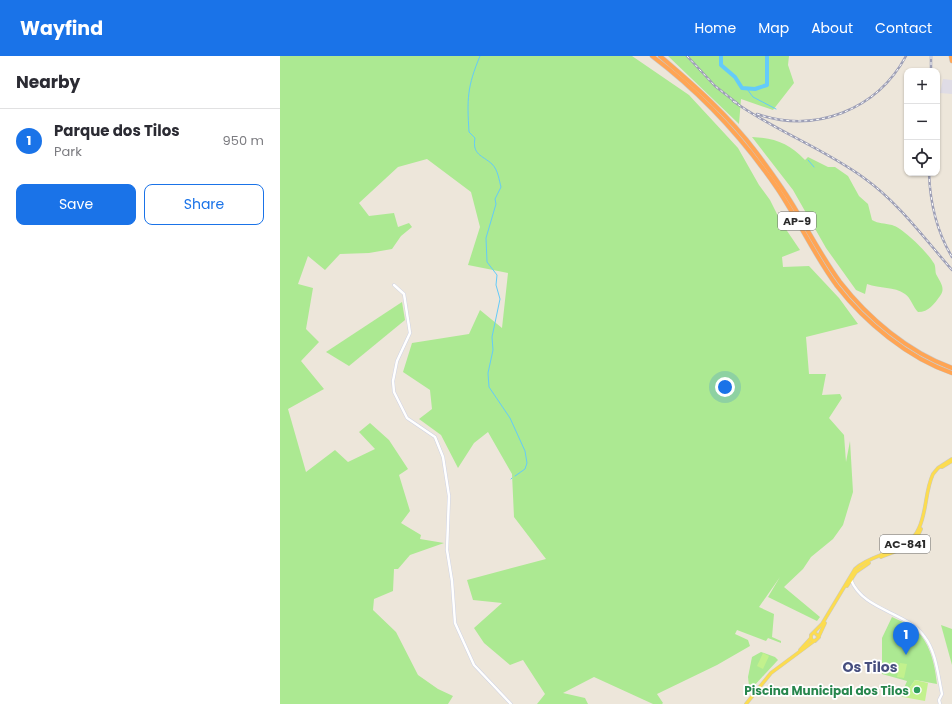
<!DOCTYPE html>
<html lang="en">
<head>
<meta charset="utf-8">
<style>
  body { margin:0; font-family:Poppins,sans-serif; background:#f2f2f3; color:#2b2b33 }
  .controls { position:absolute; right:12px; top:12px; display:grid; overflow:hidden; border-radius:8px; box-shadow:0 1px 3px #0004 }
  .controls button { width:36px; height:36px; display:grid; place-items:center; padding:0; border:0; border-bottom:1px solid #e1e1e2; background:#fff; color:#2b2b33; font:20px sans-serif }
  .you { position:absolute; left:445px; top:331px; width:14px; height:14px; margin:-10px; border:3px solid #fff; border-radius:50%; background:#1a73e8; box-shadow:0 0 0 6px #1a73e833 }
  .badge { display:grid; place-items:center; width:26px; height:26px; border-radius:50%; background:#1a73e8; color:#fff; font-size:13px; font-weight:700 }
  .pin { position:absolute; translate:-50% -33px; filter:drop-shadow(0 1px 2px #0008) }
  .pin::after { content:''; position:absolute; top:21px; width:14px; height:12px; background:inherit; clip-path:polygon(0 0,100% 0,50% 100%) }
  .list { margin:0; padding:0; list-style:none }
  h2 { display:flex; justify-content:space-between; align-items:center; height:52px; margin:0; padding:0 16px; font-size:17px }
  h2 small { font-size:13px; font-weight:400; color:#7c7c81 }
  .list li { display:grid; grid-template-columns:26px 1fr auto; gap:12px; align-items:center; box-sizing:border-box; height:64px; padding:0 16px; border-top:1px solid #e1e1e2 }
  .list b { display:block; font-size:15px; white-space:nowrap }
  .list p { margin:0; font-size:13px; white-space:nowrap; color:#7c7c81 }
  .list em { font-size:13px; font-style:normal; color:#7c7c81 }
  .actions { display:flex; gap:8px; padding:12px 16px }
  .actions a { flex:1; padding:9px 0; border:1px solid #1a73e8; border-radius:8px; text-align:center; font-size:14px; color:#1a73e8 }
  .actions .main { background:#1a73e8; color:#fff }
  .icon { flex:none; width:22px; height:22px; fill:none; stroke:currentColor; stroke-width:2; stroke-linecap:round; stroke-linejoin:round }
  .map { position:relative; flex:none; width:672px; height:648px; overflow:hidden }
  header { display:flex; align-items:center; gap:24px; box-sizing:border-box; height:56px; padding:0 20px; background:#1a73e8; color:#fff }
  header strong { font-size:19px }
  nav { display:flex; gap:22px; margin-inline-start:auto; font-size:14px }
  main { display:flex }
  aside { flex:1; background:#fff }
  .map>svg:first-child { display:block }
  .industrial { fill:#dfdce5 }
  .green { fill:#ace992 }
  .pitch { fill:#c2f18d }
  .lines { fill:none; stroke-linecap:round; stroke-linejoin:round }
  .stream { stroke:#64cbf9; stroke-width:1 }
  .river { stroke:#64cbf9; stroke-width:4 }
  .minor-casing { stroke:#cfd3e4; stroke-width:3.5 }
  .major-casing { stroke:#c8c8c8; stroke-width:4 }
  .highway-casing { stroke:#c8c8c8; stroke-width:5 }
  .minor { stroke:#fff; stroke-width:2.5 }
  .major { stroke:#fcdc50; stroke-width:3 }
  .highway { stroke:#ffa554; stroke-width:4 }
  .rail-casing { stroke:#9d9fb6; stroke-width:2.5 }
  .rail { stroke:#fff; stroke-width:1; stroke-dasharray:3; stroke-linecap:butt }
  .leisure-dot { fill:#2e9e5b; stroke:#fff; stroke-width:1.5 }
  .labels { text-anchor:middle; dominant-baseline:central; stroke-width:3.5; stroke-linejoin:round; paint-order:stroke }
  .shield { fill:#fff; stroke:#6a6a6a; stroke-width:1 }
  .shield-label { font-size:11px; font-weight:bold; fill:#2a2a2a }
  .leisure-label { font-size:12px; font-weight:bold; fill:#27864d; stroke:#fff; text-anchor:end }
  .quarter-label { font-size:14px; font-weight:bold; fill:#464e7e; stroke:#fff }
</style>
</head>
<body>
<header>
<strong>Wayfind</strong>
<nav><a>Home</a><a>Map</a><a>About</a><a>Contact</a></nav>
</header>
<main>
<aside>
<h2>Nearby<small></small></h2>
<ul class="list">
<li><span class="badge">1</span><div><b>Parque dos Tilos</b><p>Park</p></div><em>950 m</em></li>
</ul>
<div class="actions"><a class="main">Save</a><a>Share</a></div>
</aside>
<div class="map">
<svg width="672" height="648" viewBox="0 0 672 648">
  <rect width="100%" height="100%" fill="#ede6da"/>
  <polygon class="industrial" points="663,23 672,24 672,38 660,37"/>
  <g class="green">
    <polygon points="0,0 352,0 409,39 458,92 479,129 490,144 501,166 520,194 502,201 503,211 529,210 559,242 578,268 526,281 529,318 546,318 542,339 560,338 562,342 549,362 564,379 566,406 570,385 573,436 563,469 553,483 531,501 523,513 504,531 540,561 537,565 488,541 500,521 479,551 494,558 492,581 501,585 501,587 488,582 486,585 457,574 455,578 468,584 470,590 437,609 377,638 383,647 382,648 373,648 314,621 283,637 305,642 308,648 257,648 265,638 243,604 230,609 204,587 194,572 222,547 193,544 187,524 266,503 234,461 232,418 208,376 194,387 178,412 161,379 139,363 152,353 150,334 123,316 132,287 189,278 200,254 222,272 228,217 188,209 200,171 191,136 147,103 118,111 79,147 89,160 114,157 118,171 129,167 132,171 121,180 112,193 89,197 60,198 45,214 28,200 18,228 33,232 26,273 39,286 21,305 44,333 8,353 26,416 55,394 68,406 95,393 79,376 90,367 109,384 128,413 119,419 130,455 121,467 141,479 140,483 164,487 130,499 118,513 114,513 113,535 94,543 93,554 116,576 138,619 158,633 173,640 168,648 0,648"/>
    <polygon points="388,0 509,0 508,9 514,27 493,54 461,43 459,68"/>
    <path d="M472,81C494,82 509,87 525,104L528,101L548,111H555L568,120L579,140L588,148L592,164C599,168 604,167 612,169C623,172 647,196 653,206C656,209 655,214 656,218C660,226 666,232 660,240C654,248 649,256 638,256C633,251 631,242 625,238C614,230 600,233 587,228L585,238L576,234L546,192L513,134Z"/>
    <polygon points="122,246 125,264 69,310 46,296"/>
    <path d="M612,561C620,565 631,569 637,575C651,589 655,610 657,628L635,624L623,641L621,639L627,625L602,618V582Z"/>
    <polygon points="661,569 672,573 672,609"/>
    <polygon points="481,596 495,601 498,604 472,632 469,630 468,621 472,601"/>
  </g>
  <g class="pitch">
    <polygon points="483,597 489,600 483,613 477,610"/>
    <polygon points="620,607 627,608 624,622 617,621"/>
    <polygon points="635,624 648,627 645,645 623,641"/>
  </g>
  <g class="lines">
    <g class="stream">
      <path d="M200,0C187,31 187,43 189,76L195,82C192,99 202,99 212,108C218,114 219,124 221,131L215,143L216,148L206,182L207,206L217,219L216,229L220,243L212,281L213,294L208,317L209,331L230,362L245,395L247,407L245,413L235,420"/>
      <polyline points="467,33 473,41 496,53"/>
      <polyline points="528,104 534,111"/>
      <polyline points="231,423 232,422"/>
    </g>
    <polyline class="river" points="441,0 441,9 455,21 462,32 475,33 487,29 487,0"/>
    <g class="minor-casing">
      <g id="minor">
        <polyline points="114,229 124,238 130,277 117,305 113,325 114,336 127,362 155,381 163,401 169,440 167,494 172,525 175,567 194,609 231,648"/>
        <path d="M571,524C584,555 625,555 644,580C656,595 658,619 662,638L659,644L660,648"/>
      </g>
    </g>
    <g class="major-casing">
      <g id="major">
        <polyline points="662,411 672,405"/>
        <path d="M601,501C616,495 635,490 641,473"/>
        <polyline points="567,530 576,516 589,507"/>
        <path d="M535,577L539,581L535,585L531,584V579L542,568L575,513C593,496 629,497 639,472C647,455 645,435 653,418L658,412L672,403"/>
        <polyline points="539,580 545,567"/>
        <polyline points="520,594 531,582"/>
        <polyline points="466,648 491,617 534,585"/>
      </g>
    </g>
    <g class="highway-casing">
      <g id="highway">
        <path d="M372,0C421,37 462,81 497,132C518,163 534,199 557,230C585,266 628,302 672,317"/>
        <path d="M380,0C414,29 449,60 476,96C491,116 505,135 517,156C531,180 544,204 560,226C588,262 628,296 672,312"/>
        <polyline points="671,0 672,5"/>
      </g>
    </g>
    <use href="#minor" class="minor"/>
    <use href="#major" class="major"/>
    <use href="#highway" class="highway"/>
    <g class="rail-casing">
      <g id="rail">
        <polyline points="407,0 435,30 458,48"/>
        <polyline points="651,15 651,0"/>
        <path d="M453,45C495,75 543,92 584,122C619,147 644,182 672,214"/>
        <path d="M477,58C535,78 597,54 626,0"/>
        <path d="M649,117C650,146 657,176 672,201"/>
      </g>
    </g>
    <use href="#rail" class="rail"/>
  </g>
  <circle class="leisure-dot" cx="637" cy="634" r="4"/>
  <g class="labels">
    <g class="shield">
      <rect x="498" y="156" width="38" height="18" rx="3"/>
      <rect x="600" y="479" width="50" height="18" rx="3"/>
    </g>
    <g class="shield-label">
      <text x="517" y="165">AP-9</text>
      <text x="625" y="488">AC-841</text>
    </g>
    <g class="leisure-label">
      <text x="629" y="634">Piscina Municipal dos Tilos</text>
    </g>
    <g class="quarter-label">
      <text x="590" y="611">Os Tilos</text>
    </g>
  </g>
</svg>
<div class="controls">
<button>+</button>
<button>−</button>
<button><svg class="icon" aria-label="locate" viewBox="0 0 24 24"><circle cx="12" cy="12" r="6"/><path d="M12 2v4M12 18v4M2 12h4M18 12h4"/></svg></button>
</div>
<div class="you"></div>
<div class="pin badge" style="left:626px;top:599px">1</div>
</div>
</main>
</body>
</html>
